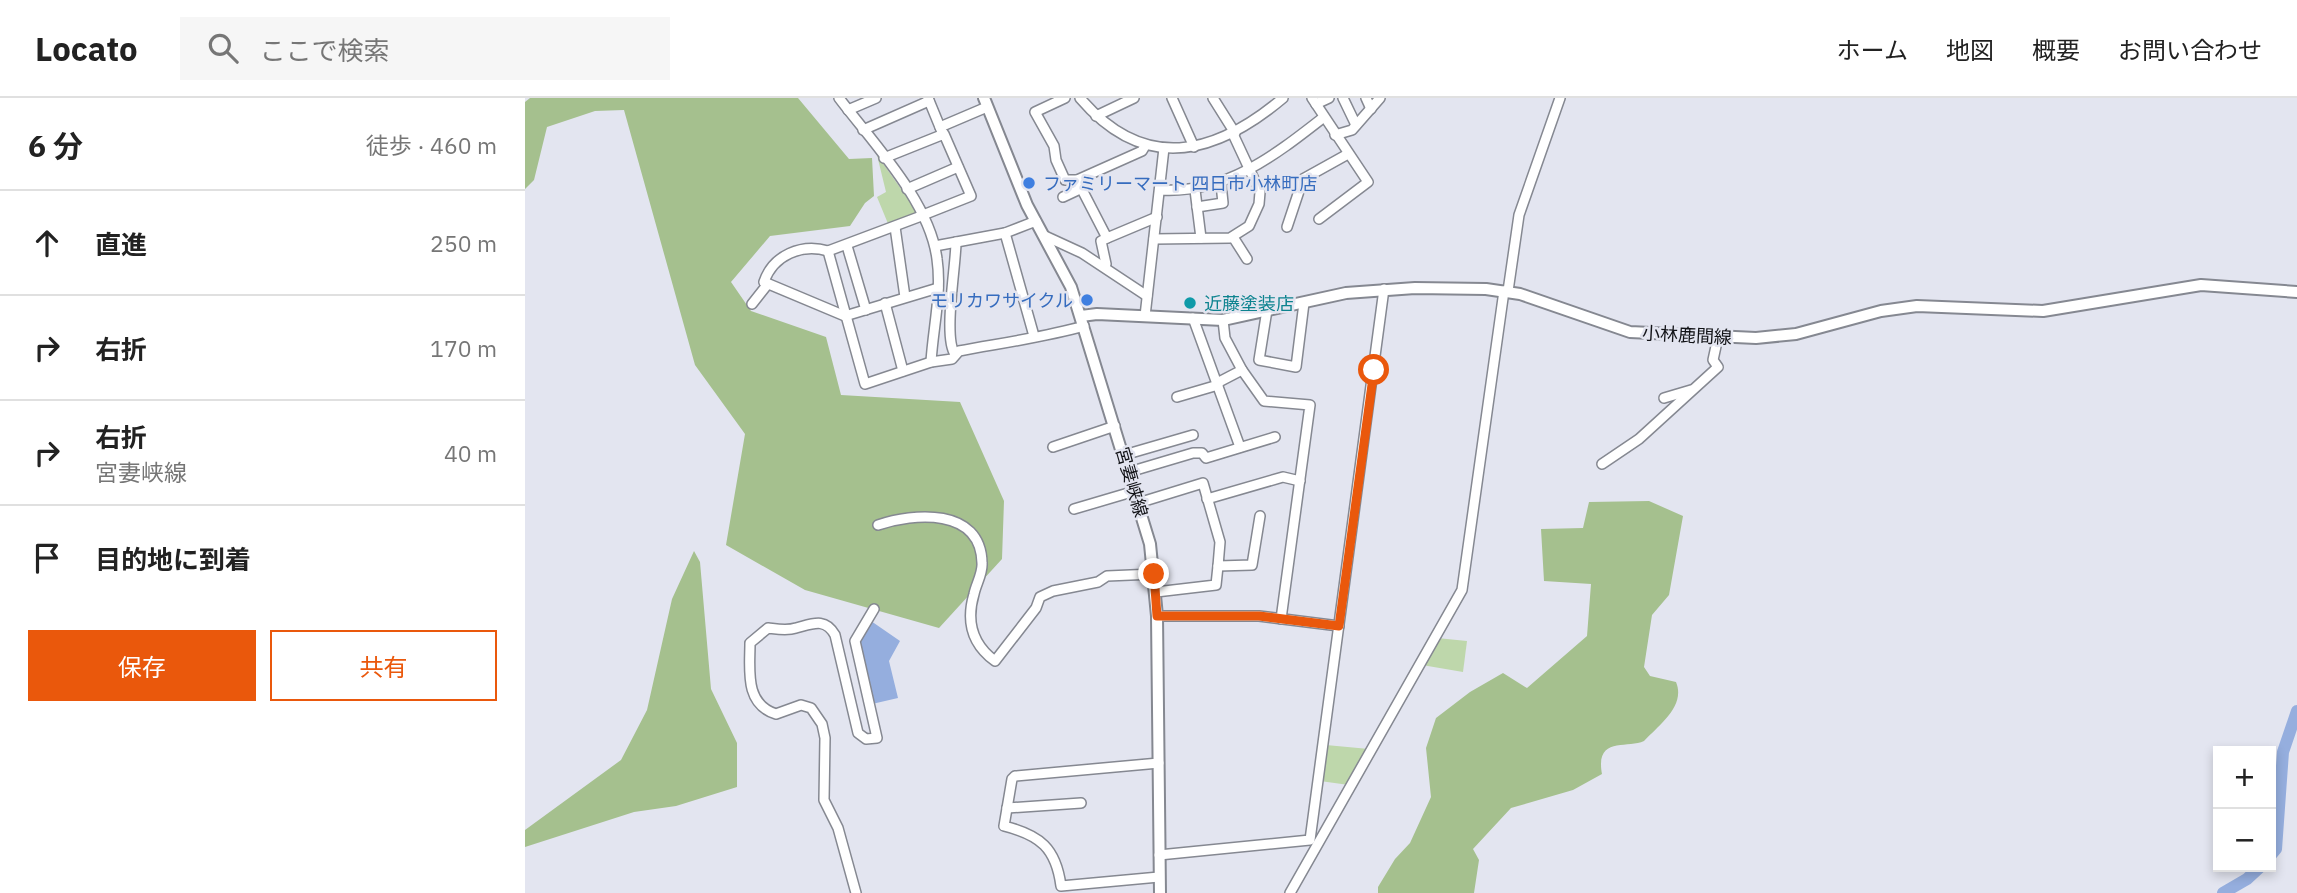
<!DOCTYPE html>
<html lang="ja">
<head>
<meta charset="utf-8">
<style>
  body { margin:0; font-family:"IBM Plex Sans","Noto Sans JP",sans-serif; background:#f6f6f6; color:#222 }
  .controls { position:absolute; right:21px; bottom:21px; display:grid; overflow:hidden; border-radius:0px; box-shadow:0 4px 10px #0003 }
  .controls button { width:63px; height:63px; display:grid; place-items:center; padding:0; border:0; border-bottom:2px solid #e0e0e0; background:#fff; color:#222; font:35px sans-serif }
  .stop { position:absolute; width:21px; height:21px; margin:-16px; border:5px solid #ea580c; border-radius:50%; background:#fff }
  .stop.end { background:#ea580c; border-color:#fff; box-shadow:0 2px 7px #0008 }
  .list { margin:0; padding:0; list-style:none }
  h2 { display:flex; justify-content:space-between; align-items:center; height:91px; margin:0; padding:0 28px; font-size:30px }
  h2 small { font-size:23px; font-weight:400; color:#767676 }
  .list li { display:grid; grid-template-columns:46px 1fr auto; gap:21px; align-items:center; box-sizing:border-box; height:105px; padding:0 28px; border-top:2px solid #e0e0e0 }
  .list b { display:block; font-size:26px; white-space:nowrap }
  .list p { margin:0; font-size:23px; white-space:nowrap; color:#767676 }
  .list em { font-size:23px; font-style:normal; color:#767676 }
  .actions { display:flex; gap:14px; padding:21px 28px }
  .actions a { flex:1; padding:16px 0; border:2px solid #ea580c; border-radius:0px; text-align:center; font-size:24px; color:#ea580c }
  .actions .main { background:#ea580c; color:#fff }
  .icon { flex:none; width:38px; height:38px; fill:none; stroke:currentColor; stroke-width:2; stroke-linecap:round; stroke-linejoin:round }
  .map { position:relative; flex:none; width:1772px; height:795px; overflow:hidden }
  header { display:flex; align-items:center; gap:42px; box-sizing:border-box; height:98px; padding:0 35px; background:#fff; border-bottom:2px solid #e0e0e0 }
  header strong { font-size:33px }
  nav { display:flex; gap:38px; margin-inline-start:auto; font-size:24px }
  .search { width:490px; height:63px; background:#f6f6f6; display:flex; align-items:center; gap:18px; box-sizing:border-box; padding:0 24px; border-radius:0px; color:#767676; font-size:26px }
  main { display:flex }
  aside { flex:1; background:#fff }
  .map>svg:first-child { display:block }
  .green { fill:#bed7ab }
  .forest { fill:#a5c08e }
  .water { fill:#95aede }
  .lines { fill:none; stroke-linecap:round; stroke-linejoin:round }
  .river { stroke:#95aede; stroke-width:12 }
  .minor-casing { stroke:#858891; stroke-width:12 }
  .major-casing { stroke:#858891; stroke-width:14 }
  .minor { stroke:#fff; stroke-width:9 }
  .major { stroke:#fff; stroke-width:10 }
  .route { stroke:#ea580c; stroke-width:9 }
  .shop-dot { fill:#3f7fe0; stroke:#e3e5f0; stroke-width:2.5 }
  .culture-dot { fill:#0f9aa8; stroke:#e3e5f0; stroke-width:2.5 }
  .labels { text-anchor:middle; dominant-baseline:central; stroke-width:5; stroke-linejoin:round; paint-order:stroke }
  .shop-label { font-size:18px; fill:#366cbe; stroke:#e3e5f0; text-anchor:start }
  .culture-label { font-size:18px; fill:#0d838f; stroke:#e3e5f0; text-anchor:start }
  .street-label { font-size:18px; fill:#121317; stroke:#e3e5f0 }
</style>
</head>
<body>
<header>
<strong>Locato</strong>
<div class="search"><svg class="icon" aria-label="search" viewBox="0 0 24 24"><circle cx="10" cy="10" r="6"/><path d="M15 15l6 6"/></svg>ここで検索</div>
<nav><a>ホーム</a><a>地図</a><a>概要</a><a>お問い合わせ</a></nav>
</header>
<main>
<aside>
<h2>6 分<small>徒歩 · 460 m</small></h2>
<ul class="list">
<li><svg class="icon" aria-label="ahead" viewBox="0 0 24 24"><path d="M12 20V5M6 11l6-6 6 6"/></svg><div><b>直進</b></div><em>250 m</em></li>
<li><svg class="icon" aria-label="right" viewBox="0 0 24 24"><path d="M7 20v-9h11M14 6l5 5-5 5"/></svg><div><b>右折</b></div><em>170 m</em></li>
<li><svg class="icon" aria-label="right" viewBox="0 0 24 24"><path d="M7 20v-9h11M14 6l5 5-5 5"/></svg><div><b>右折</b><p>宮妻峡線</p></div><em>40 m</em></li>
<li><svg class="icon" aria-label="arrive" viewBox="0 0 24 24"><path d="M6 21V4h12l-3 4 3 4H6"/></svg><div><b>目的地に到着</b></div></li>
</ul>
<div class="actions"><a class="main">保存</a><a>共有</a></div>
</aside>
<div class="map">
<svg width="1772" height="795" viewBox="0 0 1772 795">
  <rect width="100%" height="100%" fill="#e3e5f0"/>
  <g class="green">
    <polygon points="352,57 393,115 364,128 352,99 361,94"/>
    <polygon points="912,540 942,543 938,574 897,567"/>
    <polygon points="801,647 844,651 824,687 795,683"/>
  </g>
  <g class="forest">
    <polygon points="5,0 273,0 324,61 347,60 349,98 340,105 325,128 245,138 206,184 226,213 301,239 316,297 435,304 479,403 477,461 414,530 280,492 201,447 220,336 170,267 99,12 70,13 22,29 9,82 0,91 0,4"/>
    <path d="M1124,403L1158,418L1144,497L1127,517L1119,569L1125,578L1151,584C1161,608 1134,627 1119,643C1102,651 1070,638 1077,676L1048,692L986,710L948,751L954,762L949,795H853V789L870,761L885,745L906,699L901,650L911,620L945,594L978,575L1002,590L1062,538L1066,486L1019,483L1016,431L1058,430L1064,404Z"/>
    <polygon points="169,453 175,464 186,591 212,645 212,689 151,708 109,714 0,749 0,732 96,662 122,612 147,501"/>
  </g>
  <polygon class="water" points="346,523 375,543 364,563 373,600 347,606 332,545"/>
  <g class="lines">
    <g class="river">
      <polyline points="1746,757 1751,751 1758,654 1772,613"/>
      <polyline points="1698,795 1722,781 1735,769"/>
    </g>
    <g class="minor-casing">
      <g id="minor">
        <path d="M314,0C348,45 405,104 412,161C417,195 408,230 406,264"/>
        <polyline points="403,0 417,34"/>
        <polyline points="540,0 510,14 529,48 531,62 540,82 552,82 617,53 620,48"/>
        <path d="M555,0C619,75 689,58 758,0"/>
        <polyline points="647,0 669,49"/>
        <polyline points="688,0 710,35"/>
        <polyline points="787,0 843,84 794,121"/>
        <polyline points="818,0 831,27"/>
        <polyline points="841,0 846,11"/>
        <polyline points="791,6 804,0"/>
        <polyline points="323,12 351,0"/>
        <polyline points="571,18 609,0"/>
        <polyline points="415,29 462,9"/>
        <polyline points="338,32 404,3"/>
        <polyline points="810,37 827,32 855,0"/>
        <polyline points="359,60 419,36 446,98 398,117"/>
        <polyline points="552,82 582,140 632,119"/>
        <polyline points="382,91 433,69"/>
        <path d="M635,92C701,96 749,58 799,19"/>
        <polyline points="670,92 676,140"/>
        <polyline points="538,99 555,91"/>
        <polyline points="672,109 698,105 696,86"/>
        <path d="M399,117L303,153C277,145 248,157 239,184L320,218L413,190"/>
        <polyline points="370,129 380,199"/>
        <polyline points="762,129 778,81 823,56"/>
        <polyline points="480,135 509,238"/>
        <polyline points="520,138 557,155 622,198"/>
        <polyline points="708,139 722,161"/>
        <polyline points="629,141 705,140 724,128 734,106 735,94 708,36"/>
        <polyline points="322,148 341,212"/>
        <polyline points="410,148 480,135 511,123"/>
        <path d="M303,153L340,286L406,264L427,261L434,253C477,245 521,239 559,228"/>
        <polyline points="581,166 576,143 582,140"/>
        <polyline points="983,193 994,117 1035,0"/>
        <polyline points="360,205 378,273"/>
        <polyline points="227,206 242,187"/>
        <polyline points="742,212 734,262 771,269 779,205"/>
        <polyline points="620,218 639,50"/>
        <polyline points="668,220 715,349"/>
        <path d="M430,256C418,240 431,167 431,144"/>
        <polyline points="717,272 739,303 785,307 756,521"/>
        <polyline points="692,285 717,272 700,240 698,222"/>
        <polyline points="652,299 693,287"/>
        <polyline points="1139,300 1166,292"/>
        <polyline points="528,349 590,328"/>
        <polyline points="599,357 668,337"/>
        <polyline points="1077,366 1114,341 1193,269 1188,262 1193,239"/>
        <polyline points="604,374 668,355 677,355 681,360 750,339"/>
        <polyline points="682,401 758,379 775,383"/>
        <polyline points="613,405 678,385 695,444 693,468 727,467 735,418"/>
        <polyline points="549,411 610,393"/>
        <path d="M353,427C388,415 456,409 457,465C458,475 451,486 449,496C441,523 447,546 470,563L511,510L515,499L528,493L573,484L582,478L629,476"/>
        <polyline points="631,494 691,487 693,468"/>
        <polyline points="632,518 734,518 814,528"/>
        <path d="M634,665L490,678L487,681L479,728C515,737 531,750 536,788L634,779"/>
        <polyline points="482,710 556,705"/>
        <polyline points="634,757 785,742 859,191"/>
        <path d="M331,795L313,730L299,702L300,640L297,626L286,610L276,607L251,616C219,606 225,571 225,545L243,530C252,531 262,533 271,530C287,526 300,519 310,537L333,635L341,641L352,640L330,543L349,511"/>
        <polyline points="765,795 937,492 979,193"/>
      </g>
    </g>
    <g class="major-casing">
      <g id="major">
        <polyline points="459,0 502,107 546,189 625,446 632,518 635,795"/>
        <polyline points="556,218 572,216 698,222 821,195 890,190 961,191 995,196 1105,234 1231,240 1271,236 1356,213 1392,208 1518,213 1676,187 1772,194"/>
      </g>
    </g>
    <use href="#minor" class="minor"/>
    <use href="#major" class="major"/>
  </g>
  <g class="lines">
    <polyline class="route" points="629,476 632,518 734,518 814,528 849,272"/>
  </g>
  <g class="shop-dot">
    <circle cx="504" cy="85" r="7"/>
    <circle cx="562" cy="202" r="7"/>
  </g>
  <circle class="culture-dot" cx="665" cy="205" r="7"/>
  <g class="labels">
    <g class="shop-label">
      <text x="518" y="85">ファミリーマート 四日市小林町店</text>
      <text x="548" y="202" text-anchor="end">モリカワサイクル</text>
    </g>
    <g class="culture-label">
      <text x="679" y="205">近藤塗装店</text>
    </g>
    <g class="street-label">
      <text transform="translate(1162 237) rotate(3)">小林鹿間線</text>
      <text transform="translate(607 384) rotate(74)">宮妻峡線</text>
    </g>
  </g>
</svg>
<div class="controls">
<button>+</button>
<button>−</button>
</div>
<div class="stop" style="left:849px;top:272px"></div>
<div class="stop end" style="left:629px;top:476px"></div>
</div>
</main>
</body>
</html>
